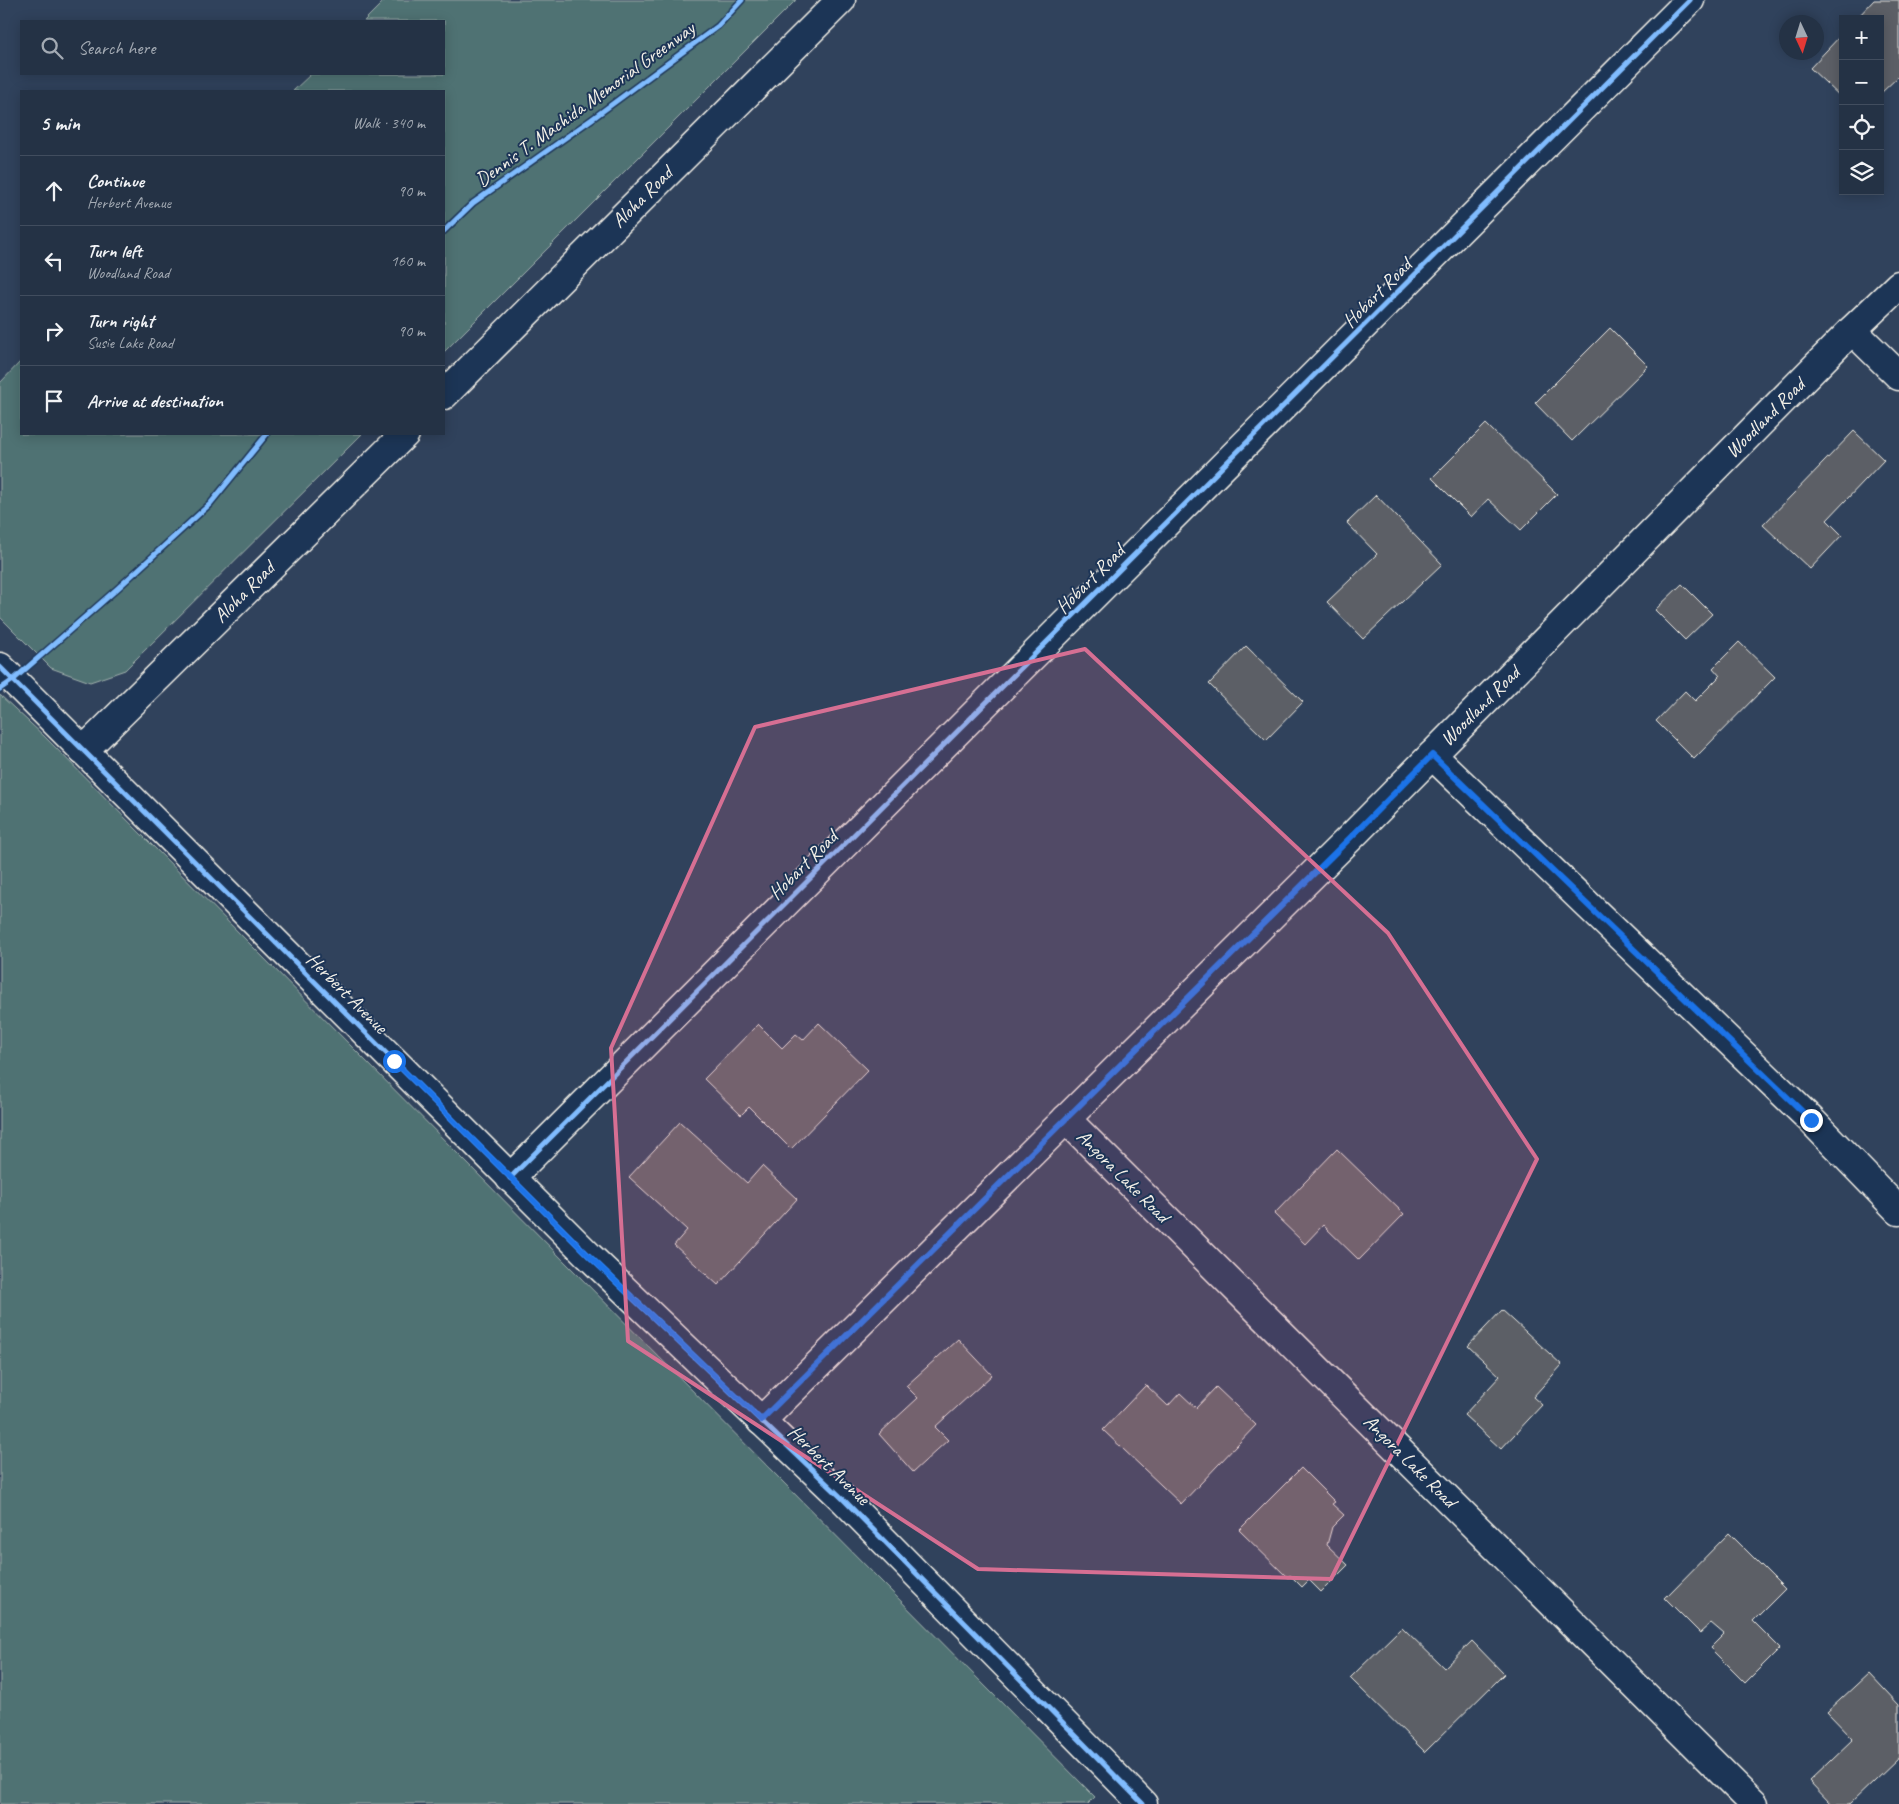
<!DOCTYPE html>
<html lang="en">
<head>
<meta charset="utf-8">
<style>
  body { margin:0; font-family:Caveat,sans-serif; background:#303e50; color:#f1f3f6 }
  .controls { position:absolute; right:15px; top:15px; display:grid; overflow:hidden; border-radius:0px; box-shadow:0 2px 12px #0003 }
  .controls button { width:45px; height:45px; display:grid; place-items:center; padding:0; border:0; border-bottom:1px solid #414d5e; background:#243245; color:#f1f3f6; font:25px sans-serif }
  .compass { position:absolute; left:1779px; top:15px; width:45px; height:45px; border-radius:50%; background:#243245; box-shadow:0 2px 12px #0003; rotate:176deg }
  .stop { position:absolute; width:15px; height:15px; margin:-11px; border:4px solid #1a73e8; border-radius:50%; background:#fff }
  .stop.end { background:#1a73e8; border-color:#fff; box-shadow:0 1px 5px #0008 }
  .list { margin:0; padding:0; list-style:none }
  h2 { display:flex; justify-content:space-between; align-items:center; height:65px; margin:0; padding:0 20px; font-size:21px }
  h2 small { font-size:16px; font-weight:400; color:#a3aab3 }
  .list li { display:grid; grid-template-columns:32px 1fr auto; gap:15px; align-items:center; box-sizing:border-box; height:70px; padding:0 20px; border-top:1px solid #414d5e }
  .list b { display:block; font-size:19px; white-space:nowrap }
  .list p { margin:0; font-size:16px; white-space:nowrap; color:#a3aab3 }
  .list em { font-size:16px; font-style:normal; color:#a3aab3 }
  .icon { flex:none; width:28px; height:28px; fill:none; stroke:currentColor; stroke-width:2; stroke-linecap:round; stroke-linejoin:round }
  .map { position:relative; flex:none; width:1899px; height:1804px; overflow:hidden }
  .search { position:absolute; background:#243245; box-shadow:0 2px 12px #0003; left:20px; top:20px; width:425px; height:55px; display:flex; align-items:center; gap:12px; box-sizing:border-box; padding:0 18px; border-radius:0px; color:#a3aab3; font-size:19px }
  .panel { position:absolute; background:#243245; box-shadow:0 2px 12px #0003; left:20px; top:90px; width:425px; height:345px; border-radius:0px }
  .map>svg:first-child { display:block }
  .green { fill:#507273; stroke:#a2b2ae }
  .building { fill:#5c5f66; stroke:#f4f1e8 }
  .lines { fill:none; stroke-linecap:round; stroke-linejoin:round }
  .minor-casing { stroke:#f4f1e8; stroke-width:31 }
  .minor { stroke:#1d3557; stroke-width:28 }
  .cycleway-casing { stroke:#1d3557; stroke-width:8 }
  .cycleway { stroke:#80bcff; stroke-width:5 }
  .route { stroke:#1a73e8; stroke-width:6 }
  .marked { fill:#d66f93; fill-opacity:0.2; stroke:#d66f93; stroke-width:4; stroke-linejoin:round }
  .labels { text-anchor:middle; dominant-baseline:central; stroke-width:4; stroke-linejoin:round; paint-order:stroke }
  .street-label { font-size:20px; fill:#f4f1e8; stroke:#1d3557 }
</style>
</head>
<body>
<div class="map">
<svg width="1899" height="1804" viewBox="0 0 1899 1804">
  <rect width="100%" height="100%" fill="#30425c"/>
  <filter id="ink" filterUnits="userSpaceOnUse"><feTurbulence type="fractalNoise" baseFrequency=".02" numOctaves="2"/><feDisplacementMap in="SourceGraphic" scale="10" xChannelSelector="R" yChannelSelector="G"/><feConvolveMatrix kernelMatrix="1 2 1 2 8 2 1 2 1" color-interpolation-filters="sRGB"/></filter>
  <g filter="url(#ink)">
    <g class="green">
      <polygon points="385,0 796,0 444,352 444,91 293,91 311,74 444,74 444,21 364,21"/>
      <polygon points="21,361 21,434 362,434 125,670 90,682 51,668 0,617 0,383"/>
      <polygon points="0,695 44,736 1095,1797 1088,1804 0,1804"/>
    </g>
    <g class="building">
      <polygon points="1874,0 1899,0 1899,76 1880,94 1880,19 1856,19"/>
      <polygon points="1843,33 1843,99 1810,68"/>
      <polygon points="1610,328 1648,366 1572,441 1535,403"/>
      <polygon points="1486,424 1557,494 1521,530 1488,499 1471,517 1432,478"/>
      <polygon points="1854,431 1884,460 1827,520 1842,535 1810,569 1763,525"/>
      <polygon points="1376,495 1442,564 1363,639 1327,602 1377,554 1347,523"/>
      <polygon points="1682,584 1712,614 1685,640 1655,610"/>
      <polygon points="1739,642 1775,677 1694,759 1656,721 1685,691 1695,701 1720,676 1713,668"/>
      <polygon points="1246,646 1303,702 1266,740 1209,684"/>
      <polygon points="819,1023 868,1070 791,1149 749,1107 741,1115 704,1079 758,1024 782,1048 796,1034 803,1040"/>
      <polygon points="680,1122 747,1183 762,1166 797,1199 718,1285 674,1245 687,1230 629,1177"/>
      <polygon points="1337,1149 1404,1214 1359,1260 1323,1225 1305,1244 1274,1214"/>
      <polygon points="1502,1310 1562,1365 1533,1397 1542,1405 1501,1449 1464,1415 1500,1376 1468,1346"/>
      <polygon points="958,1339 992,1375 935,1427 948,1440 913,1472 879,1434 918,1398 906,1386"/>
      <polygon points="1146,1385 1168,1406 1180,1393 1196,1408 1216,1387 1256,1425 1181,1504 1103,1430"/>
      <polygon points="1301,1468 1335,1502 1332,1504 1344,1515 1332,1527 1327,1545 1348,1565 1321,1592 1309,1580 1302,1587 1290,1575 1288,1578 1239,1530"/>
      <polygon points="1729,1533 1785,1589 1753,1621 1780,1648 1745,1683 1710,1648 1724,1634 1711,1623 1700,1633 1665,1598"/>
      <polygon points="1402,1627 1444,1668 1472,1641 1504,1674 1425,1752 1350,1678"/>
      <polygon points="1869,1673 1899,1705 1899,1757 1850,1804 1831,1804 1809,1781 1853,1739 1827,1712"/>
    </g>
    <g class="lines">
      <g class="minor-casing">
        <g id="minor">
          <polyline points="1852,330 1899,376"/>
          <polyline points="444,395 841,0"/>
          <polyline points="0,667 589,1256 843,1499 1143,1804"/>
          <polyline points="83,751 405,434"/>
          <polyline points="1432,755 1811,1120 1899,1211"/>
          <polyline points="1066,1119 1754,1804"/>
          <polyline points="510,1178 1690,0"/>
          <polyline points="761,1421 1357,831 1852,330 1899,285"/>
        </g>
      </g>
      <use href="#minor" class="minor"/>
      <g class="cycleway-casing">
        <g id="cycleway">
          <polyline points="444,231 473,203 592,119 718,26 742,0"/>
          <polyline points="0,667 589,1256 843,1499 1143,1804"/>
          <polyline points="0,689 13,680 118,588 210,504 267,434"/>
          <polyline points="510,1178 1690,0"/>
        </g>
      </g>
      <use href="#cycleway" class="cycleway"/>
    </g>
  </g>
  <g class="lines" filter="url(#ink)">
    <polyline class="route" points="394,1061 589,1256 761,1420 1357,831 1432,755 1811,1120"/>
  </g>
  <path class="marked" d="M1085,649L1388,933L1537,1159L1331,1579L978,1569L628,1341L611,1048L755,727Z"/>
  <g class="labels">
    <g class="street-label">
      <text transform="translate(585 104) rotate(-36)">Dennis T. Machida Memorial Greenway</text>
      <text transform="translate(642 197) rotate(-45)">Aloha Road</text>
      <text transform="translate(1377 293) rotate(-45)">Hobart Road</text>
      <text transform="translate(1765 418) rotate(-45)">Woodland Road</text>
      <text transform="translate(1090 579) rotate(-45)">Hobart Road</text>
      <text transform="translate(244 592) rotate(-45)">Aloha Road</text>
      <text transform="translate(1480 706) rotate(-45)">Woodland Road</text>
      <text transform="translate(803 865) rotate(-45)">Hobart Road</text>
      <text transform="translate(347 993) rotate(45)">Herbert Avenue</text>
      <text transform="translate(1123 1176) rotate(45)">Angora Lake Road</text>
      <text transform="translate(1410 1461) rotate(45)">Angora Lake Road</text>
      <text transform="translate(829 1465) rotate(44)">Herbert Avenue</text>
    </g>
  </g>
</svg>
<div class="controls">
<button>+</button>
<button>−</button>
<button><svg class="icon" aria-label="locate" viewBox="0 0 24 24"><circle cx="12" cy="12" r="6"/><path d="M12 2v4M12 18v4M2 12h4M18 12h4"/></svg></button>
<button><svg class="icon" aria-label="layers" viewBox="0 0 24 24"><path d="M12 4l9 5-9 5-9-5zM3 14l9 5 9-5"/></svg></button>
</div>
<svg class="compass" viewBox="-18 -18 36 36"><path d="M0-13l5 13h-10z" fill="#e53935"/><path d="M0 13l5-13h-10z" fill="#a3aab3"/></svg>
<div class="stop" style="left:394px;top:1061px"></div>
<div class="stop end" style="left:1811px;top:1120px"></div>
<div class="search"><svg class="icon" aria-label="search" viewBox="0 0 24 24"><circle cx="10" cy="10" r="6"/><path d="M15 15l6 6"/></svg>Search here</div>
<section class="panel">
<h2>5 min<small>Walk · 340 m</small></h2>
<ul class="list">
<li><svg class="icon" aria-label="ahead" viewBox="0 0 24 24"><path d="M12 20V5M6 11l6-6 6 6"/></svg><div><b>Continue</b><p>Herbert Avenue</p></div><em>90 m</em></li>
<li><svg class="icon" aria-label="left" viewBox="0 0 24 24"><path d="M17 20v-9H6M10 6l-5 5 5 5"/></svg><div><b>Turn left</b><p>Woodland Road</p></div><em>160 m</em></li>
<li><svg class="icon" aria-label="right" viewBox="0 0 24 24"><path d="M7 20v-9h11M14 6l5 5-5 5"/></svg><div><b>Turn right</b><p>Susie Lake Road</p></div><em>90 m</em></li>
<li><svg class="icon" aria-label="arrive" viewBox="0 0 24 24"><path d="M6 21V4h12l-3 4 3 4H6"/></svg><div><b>Arrive at destination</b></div></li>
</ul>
</section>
</div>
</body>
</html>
